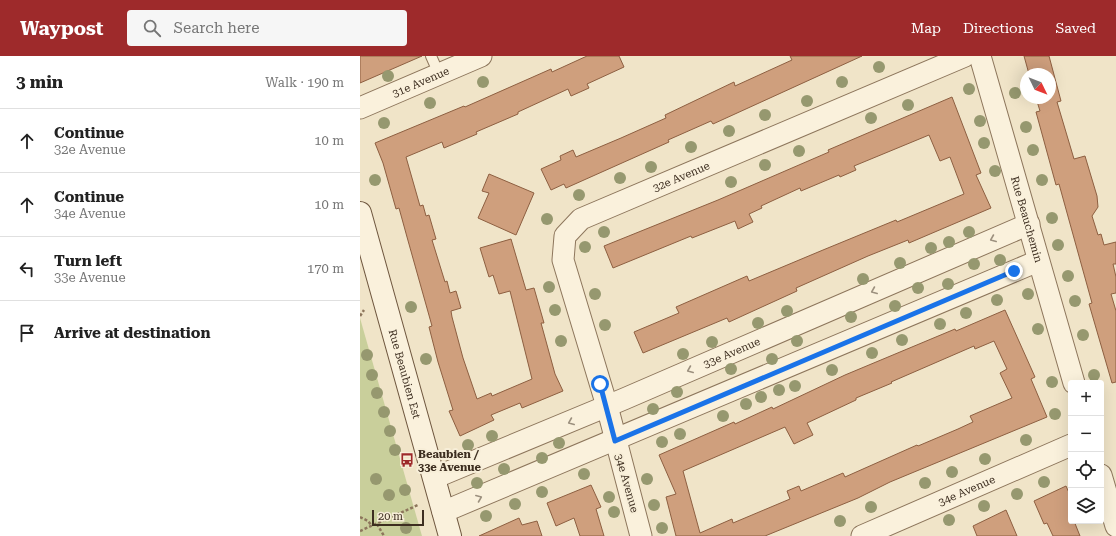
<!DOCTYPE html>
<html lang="en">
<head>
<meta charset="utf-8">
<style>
  :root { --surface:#fff; --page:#f6f6f6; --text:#222; --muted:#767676; --line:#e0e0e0; --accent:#9e2a2b }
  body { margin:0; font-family:"Roboto Serif",serif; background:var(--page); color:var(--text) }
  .controls { position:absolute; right:12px; bottom:12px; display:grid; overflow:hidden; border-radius:4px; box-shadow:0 4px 16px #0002 }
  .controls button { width:36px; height:36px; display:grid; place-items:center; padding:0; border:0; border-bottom:1px solid var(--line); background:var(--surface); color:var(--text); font:20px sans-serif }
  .compass { position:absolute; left:660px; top:12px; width:36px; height:36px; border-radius:50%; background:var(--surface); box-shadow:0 4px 16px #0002; rotate:133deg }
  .scale { position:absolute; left:12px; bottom:10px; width:52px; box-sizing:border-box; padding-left:4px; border:2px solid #3d2e20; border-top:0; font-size:11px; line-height:14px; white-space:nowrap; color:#3d2e20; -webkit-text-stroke:3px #f7eed8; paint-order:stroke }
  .stop { position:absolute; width:12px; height:12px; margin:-9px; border:3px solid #1a73e8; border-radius:50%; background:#fff }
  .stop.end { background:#1a73e8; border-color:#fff; box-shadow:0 1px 4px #0008 }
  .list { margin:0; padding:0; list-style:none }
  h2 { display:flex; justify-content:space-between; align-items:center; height:52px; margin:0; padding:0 16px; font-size:17px }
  h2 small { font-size:13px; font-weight:400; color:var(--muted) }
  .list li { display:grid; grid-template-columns:26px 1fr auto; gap:12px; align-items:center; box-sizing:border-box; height:64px; padding:0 16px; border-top:1px solid var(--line) }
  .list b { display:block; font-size:15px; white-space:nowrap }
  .list p { margin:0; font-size:13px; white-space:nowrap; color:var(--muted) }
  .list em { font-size:13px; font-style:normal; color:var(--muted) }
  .icon { flex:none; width:22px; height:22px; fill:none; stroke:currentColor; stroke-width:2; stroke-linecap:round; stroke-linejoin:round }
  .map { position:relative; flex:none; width:756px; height:480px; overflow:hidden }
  header { display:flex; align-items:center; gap:24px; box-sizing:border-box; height:56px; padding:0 20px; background:var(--accent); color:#fff }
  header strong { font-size:19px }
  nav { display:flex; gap:22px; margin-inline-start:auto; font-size:14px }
  .search { width:280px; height:36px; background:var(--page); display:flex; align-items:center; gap:10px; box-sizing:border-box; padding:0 14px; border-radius:4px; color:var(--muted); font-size:15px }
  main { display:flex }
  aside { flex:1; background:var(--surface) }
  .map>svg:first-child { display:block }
  .green { fill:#c9cf9b }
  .building { fill:#cf9f7d; stroke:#8d5f41; fill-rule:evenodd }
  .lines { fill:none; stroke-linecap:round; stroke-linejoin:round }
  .lane-casing { stroke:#8d765c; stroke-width:12 }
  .street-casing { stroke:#8d765c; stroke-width:23 }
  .secondary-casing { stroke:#6f573f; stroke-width:24 }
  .path { stroke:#8d765c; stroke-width:2.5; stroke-dasharray:3 2; stroke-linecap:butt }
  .lane { stroke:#faf1dc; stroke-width:10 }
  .street { stroke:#faf1dc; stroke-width:21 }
  .secondary { stroke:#faf1dc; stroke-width:22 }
  .tree { fill:#96986f }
  .oneway { stroke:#9c907e }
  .route { stroke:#1a73e8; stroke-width:5 }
  .labels { text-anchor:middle; stroke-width:4; stroke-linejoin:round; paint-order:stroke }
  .street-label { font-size:11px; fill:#3d2e20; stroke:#f7eed8 }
  .poi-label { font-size:11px; font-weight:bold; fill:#3d2e20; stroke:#f7eed8; text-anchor:start }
</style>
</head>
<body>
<header>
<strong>Waypost</strong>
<div class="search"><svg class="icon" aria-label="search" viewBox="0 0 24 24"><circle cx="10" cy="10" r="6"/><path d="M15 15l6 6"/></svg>Search here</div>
<nav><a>Map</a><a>Directions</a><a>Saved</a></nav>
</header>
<main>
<aside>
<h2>3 min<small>Walk · 190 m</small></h2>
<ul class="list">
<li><svg class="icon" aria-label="ahead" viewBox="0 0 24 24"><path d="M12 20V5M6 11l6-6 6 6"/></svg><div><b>Continue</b><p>32e Avenue</p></div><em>10 m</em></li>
<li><svg class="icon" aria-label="ahead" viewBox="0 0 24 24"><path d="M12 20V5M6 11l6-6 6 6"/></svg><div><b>Continue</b><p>34e Avenue</p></div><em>10 m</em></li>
<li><svg class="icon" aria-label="left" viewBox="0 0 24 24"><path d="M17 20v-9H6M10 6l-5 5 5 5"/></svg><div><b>Turn left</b><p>33e Avenue</p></div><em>170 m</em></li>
<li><svg class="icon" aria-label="arrive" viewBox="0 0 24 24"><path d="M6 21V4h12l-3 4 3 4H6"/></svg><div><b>Arrive at destination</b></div></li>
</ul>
</aside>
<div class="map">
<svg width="756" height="480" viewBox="0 0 756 480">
  <rect width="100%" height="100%" fill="#f0e4c8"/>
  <path class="green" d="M0,262l62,218h-62z"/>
  <g class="building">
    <path d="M0,0h62l-62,27z"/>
    <path d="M227,0h32l5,11 -37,17 2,4 -18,8 -3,-7 -50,23v2l-42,18 1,2 -33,14 -2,-6 -36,15 14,49 3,-1 3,11 3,-1 7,24 -4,1 13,42 2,-1 3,12 6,-2 5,17 -10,3 1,6 11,41 14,41 14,-6 1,3 40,-17 -22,-88 -11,3 -6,-19 -4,2 -9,-29 31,-9 15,51 8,-2 10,35h-3l14,51 8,17 -41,17 -2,-5 -29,12 3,5 -34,16 -11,-25 4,-1 -15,-48 -9,-35 3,-1 -25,-89 -8,-29 -3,1 -13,-46 -8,-20 89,-37 1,1 86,-38 1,3z"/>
    <path d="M430,0h72l-149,68 -2,-3 -43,19 1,2 -103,46 -2,-4 -13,6 -10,-21 20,-9 -1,-4 13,-6 3,7 45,-19 45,-20 -1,-3 69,-33 1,4 57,-26z"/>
    <path d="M664,0h25l12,45 -4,1 17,57 11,-3 12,40 1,11 -6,9 6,19 3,-1 3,11 12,-3v22h-3l3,13v16l-5,1 5,17v71l-4,1 -23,-79 3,-1 -33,-119 -3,1 -20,-73 4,-1 -4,-13h14v-24h-21z"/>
    <path d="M592,41l29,76 -5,2 15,33 -82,35 -1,-3 -40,16 -72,32 1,3 -68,31 -2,-4 -84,35 -9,-21 45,-19 -3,-6 71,-31 2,5 74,-31 73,-30 1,2 67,-28 -14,-37 -10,4 -11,-26 -75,31 2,4 -16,7 -1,-2 -38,16 -1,-3 -39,18 1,2 -13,6 4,8 -15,7 -3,-8 -43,17 -1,-2 -78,32 -9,-22 114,-46 111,-48 -1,-2z"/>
    <path d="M129,118l45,19 -18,42 -38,-17 11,-25 -7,-2z"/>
    <path d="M645,254l30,67 -4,2 16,38 -157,65 -32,16 -93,38h-89l-10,-39 10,-3 -17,-39 75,-33 1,2 37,-17 1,2 72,-34 110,-46 1,2zM634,285l13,28 -7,4 12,25 -42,18 3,6 -15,7 -40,17 -1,-1 -72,32 -2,-4 -42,18 -2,-5 -12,5 3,8 -57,24 -1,-4 -32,14 -17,-62 102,-44 9,17 19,-9 -6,-12 49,-23v-2l36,-15 -1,-1 83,-36 1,3z"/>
    <path d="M231,429l10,22 -5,2 8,27h-24l-6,-18 -18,8 -9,-23z"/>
    <path d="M706,430l5,11v24h3l6,15h-27l-6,-13 -3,1 -10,-23z"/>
    <path d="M646,454l11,26h-40l-4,-10z"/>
    <path d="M159,462l3,7 15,-4 5,15h-63z"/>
  </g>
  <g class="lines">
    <defs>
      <path id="lane" d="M71,0l8,18"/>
      <g id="street">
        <path id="s1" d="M620,0l94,327"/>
        <path id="s2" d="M0,52l121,-52"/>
        <path d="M741,419l15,51"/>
        <path id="s3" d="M74,422l190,-79 405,-175"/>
        <path d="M83,456l595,-251"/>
        <path id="s4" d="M281,480l-34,-130 -44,-146 2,-24 16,-17 384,-163"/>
        <path id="s5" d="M502,480l209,-91"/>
      </g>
      <g id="secondary">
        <path id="s6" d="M0,157l90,323"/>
      </g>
    </defs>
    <use href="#lane" class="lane-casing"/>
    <use href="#street" class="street-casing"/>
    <use href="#secondary" class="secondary-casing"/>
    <g class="path">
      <path d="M0,260l4,-6"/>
      <path d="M0,461l8,4 4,5"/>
      <path d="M17,468l7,12"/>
      <path d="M0,475l58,-26"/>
    </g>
    <use href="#lane" class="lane"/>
    <use href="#street" class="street"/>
    <use href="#secondary" class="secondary"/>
  </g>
  <g class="tree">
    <circle cx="519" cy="11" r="6"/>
    <circle cx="28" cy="20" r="6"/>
    <circle cx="123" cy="26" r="6"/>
    <circle cx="482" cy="26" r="6"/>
    <circle cx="609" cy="33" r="6"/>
    <circle cx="655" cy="37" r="6"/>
    <circle cx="447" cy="45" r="6"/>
    <circle cx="70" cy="47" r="6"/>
    <circle cx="548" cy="49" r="6"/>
    <circle cx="405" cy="59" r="6"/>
    <circle cx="511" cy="62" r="6"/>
    <circle cx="620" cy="65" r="6"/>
    <circle cx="24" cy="67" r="6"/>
    <circle cx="666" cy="71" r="6"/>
    <circle cx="369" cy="75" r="6"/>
    <circle cx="624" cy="87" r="6"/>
    <circle cx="331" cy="91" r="6"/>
    <circle cx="673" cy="94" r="6"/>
    <circle cx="439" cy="95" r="6"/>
    <circle cx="405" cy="109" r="6"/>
    <circle cx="291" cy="111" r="6"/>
    <circle cx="635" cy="115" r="6"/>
    <circle cx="260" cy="122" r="6"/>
    <circle cx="15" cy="124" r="6"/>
    <circle cx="682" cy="124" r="6"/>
    <circle cx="371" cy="126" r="6"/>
    <circle cx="219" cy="139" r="6"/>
    <circle cx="692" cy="162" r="6"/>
    <circle cx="187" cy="163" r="6"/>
    <circle cx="244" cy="176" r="6"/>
    <circle cx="609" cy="176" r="6"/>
    <circle cx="589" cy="186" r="6"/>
    <circle cx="698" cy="189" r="6"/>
    <circle cx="225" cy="191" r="6"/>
    <circle cx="571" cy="192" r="6"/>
    <circle cx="640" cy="204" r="6"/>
    <circle cx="540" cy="207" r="6"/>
    <circle cx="614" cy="208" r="6"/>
    <circle cx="708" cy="220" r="6"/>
    <circle cx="503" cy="223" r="6"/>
    <circle cx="588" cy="228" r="6"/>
    <circle cx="189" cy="231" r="6"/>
    <circle cx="558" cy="232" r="6"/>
    <circle cx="235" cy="238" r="6"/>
    <circle cx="668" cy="238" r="6"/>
    <circle cx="637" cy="244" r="6"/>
    <circle cx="715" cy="245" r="6"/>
    <circle cx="535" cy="250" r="6"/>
    <circle cx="51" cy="251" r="6"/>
    <circle cx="195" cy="254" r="6"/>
    <circle cx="427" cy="255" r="6"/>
    <circle cx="606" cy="257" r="6"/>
    <circle cx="491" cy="261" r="6"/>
    <circle cx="398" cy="267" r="6"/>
    <circle cx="580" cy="268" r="6"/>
    <circle cx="245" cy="269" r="6"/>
    <circle cx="678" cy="273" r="6"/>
    <circle cx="723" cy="279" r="6"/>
    <circle cx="542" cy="284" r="6"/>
    <circle cx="201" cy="285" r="6"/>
    <circle cx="437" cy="285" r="6"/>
    <circle cx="352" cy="286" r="6"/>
    <circle cx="512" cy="297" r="6"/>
    <circle cx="323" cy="298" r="6"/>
    <circle cx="7" cy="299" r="6"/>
    <circle cx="66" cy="303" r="6"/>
    <circle cx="412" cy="303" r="6"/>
    <circle cx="371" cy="313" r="6"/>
    <circle cx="472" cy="314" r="6"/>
    <circle cx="12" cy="319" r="6"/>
    <circle cx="734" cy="319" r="6"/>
    <circle cx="692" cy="326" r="6"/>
    <circle cx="435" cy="330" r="6"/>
    <circle cx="419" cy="334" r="6"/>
    <circle cx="317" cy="336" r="6"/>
    <circle cx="17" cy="337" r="6"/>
    <circle cx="401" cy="341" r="6"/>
    <circle cx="386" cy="348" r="6"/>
    <circle cx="293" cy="353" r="6"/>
    <circle cx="24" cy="356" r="6"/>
    <circle cx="695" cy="358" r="6"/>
    <circle cx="363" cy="360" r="6"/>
    <circle cx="30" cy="375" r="6"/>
    <circle cx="320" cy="378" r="6"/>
    <circle cx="132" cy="380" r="6"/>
    <circle cx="666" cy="384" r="6"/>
    <circle cx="302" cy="386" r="6"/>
    <circle cx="199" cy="387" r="6"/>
    <circle cx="108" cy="389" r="6"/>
    <circle cx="35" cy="394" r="6"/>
    <circle cx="182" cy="402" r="6"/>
    <circle cx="625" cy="403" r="6"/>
    <circle cx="144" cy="413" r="6"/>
    <circle cx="592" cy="416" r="6"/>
    <circle cx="224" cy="418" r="6"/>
    <circle cx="16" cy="423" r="6"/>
    <circle cx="287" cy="423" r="6"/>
    <circle cx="684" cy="426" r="6"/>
    <circle cx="117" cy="427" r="6"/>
    <circle cx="565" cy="427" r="6"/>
    <circle cx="45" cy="434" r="6"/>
    <circle cx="182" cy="436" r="6"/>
    <circle cx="657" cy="438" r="6"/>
    <circle cx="29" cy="439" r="6"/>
    <circle cx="249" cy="441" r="6"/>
    <circle cx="155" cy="448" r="6"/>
    <circle cx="294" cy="449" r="6"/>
    <circle cx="624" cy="450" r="6"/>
    <circle cx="511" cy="451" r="6"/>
    <circle cx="254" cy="456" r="6"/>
    <circle cx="126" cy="460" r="6"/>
    <circle cx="589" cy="464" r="6"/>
    <circle cx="480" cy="465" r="6"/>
    <circle cx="46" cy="472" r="6"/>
    <circle cx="302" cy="472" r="6"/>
  </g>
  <defs><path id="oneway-chevron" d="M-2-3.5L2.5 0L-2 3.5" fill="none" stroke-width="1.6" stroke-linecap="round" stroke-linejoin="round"/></defs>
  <g class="oneway">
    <use href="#oneway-chevron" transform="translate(633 183) rotate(157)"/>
    <use href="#oneway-chevron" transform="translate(514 235) rotate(157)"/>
    <use href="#oneway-chevron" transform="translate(330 314) rotate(157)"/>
    <use href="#oneway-chevron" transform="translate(211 366) rotate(157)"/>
    <use href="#oneway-chevron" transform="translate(119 442) rotate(-22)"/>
  </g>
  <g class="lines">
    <path class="route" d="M240,328l15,57 399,-170"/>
  </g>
  <defs>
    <symbol id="bus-bare" viewBox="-9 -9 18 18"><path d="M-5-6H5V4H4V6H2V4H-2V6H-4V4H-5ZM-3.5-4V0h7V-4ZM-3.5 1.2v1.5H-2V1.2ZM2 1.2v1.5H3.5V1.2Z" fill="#9e2a2b" stroke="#f7eed8" stroke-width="2.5" paint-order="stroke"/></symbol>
  </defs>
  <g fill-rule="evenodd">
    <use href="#bus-bare" x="37" y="394" width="20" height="20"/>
  </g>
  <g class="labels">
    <g class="street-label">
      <text dy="4" stroke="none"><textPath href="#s2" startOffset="66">31e Avenue</textPath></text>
      <text dy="4" stroke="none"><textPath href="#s4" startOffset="443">32e Avenue</textPath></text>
      <text dy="4" stroke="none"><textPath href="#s1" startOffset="170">Rue Beauchemin</textPath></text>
      <text dy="4" stroke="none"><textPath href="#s3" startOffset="323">33e Avenue</textPath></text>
      <text dy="4" stroke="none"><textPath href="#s6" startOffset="167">Rue Beaubien Est</textPath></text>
      <text transform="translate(267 427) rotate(74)" y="4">34e Avenue</text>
      <text dy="4" stroke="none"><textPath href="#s5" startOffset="114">34e Avenue</textPath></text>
    </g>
    <g class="poi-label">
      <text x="58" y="402">Beaubien /<tspan x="58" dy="13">33e Avenue</tspan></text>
    </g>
  </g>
</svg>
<div class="controls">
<button>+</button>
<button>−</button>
<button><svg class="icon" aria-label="locate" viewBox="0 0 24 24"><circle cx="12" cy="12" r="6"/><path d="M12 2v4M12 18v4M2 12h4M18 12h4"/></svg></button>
<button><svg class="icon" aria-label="layers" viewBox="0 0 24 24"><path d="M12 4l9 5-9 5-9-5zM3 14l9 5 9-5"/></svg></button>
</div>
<svg class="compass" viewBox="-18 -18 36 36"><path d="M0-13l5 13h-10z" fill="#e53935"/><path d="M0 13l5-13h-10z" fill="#767676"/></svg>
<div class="scale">20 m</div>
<div class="stop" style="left:240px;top:328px"></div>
<div class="stop end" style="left:654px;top:215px"></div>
</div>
</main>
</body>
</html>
